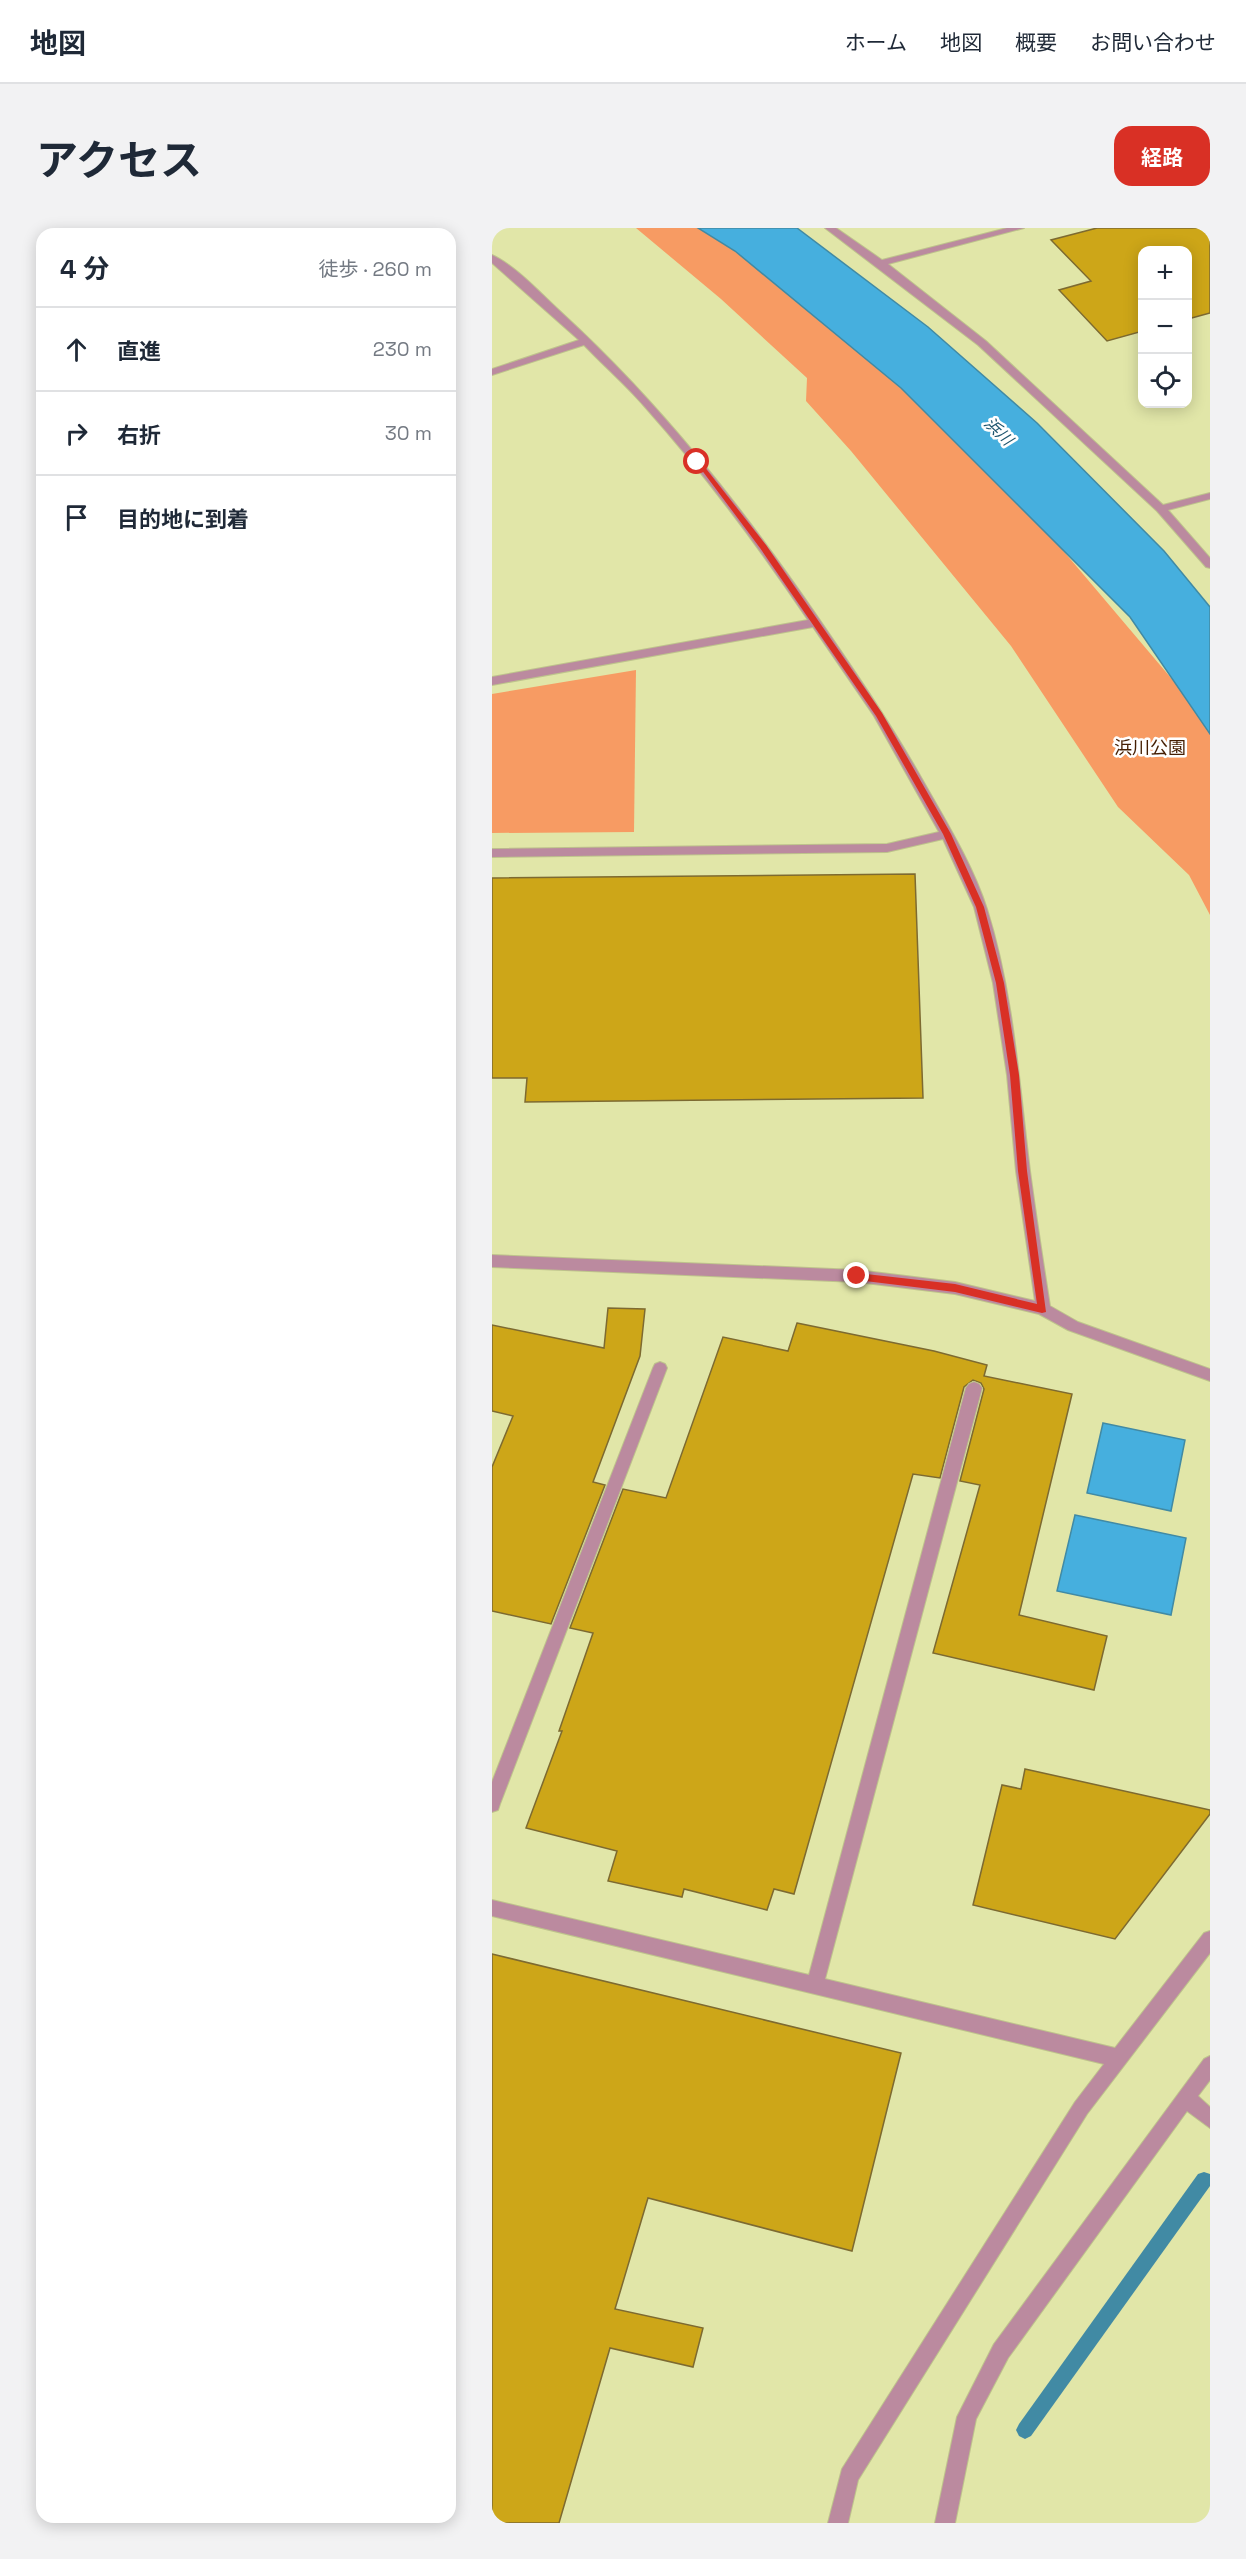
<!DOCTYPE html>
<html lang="ja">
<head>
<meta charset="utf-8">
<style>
  :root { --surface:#fff; --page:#f2f2f3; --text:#1f2937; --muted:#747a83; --line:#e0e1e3; --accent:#d93025 }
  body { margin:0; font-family:"Space Grotesk","Noto Sans JP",sans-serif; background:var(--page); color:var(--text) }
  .controls { position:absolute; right:18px; top:18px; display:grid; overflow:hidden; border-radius:12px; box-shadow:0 3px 15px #0003 }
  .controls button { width:54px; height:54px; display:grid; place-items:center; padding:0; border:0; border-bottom:2px solid var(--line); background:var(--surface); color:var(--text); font:30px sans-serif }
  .stop { position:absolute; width:18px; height:18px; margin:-14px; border:4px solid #d93025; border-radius:50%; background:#fff }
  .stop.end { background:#d93025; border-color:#fff; box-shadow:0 2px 6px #0008 }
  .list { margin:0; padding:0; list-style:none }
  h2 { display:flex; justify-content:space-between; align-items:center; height:78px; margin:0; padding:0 24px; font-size:26px }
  h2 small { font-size:20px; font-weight:400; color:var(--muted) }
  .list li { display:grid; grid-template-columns:39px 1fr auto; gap:18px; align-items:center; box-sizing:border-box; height:84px; padding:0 24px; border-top:2px solid var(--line) }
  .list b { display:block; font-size:22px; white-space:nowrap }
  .list em { font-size:20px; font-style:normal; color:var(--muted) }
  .icon { flex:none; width:33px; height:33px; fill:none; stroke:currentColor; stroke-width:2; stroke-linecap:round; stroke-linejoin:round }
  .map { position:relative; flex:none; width:718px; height:2295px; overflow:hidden; border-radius:18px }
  header { display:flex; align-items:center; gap:36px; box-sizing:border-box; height:84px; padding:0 30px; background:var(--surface); border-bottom:2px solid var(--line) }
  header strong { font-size:28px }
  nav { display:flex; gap:33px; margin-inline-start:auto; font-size:21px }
  .intro { display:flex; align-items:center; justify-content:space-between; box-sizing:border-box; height:144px; padding:0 36px }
  h1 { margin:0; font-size:42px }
  .button { padding:15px 27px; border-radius:18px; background:var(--accent); color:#fff; font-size:21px; font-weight:700 }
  main { display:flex; gap:36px; padding:0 36px }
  aside { flex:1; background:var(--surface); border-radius:18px; box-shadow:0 3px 15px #0003 }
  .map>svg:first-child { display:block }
  .green { fill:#f79b63 }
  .water { fill:#46afde; stroke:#418aa4; stroke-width:1.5 }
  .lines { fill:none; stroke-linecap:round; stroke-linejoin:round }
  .stream { fill:#418aa4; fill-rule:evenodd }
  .building { fill:#cda618; stroke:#7d6a31; stroke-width:1.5 }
  .minor-casing { stroke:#bec38c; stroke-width:2 }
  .minor { fill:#bb8a9f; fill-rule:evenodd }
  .route { fill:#d93025 }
  .labels { text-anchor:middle; stroke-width:5; stroke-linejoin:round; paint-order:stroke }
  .far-water-label { font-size:16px; font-style:italic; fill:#1f566f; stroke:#fff }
  .park-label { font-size:18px; fill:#451e02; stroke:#fff }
</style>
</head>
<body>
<header>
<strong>地図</strong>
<nav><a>ホーム</a><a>地図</a><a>概要</a><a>お問い合わせ</a></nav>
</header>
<div class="intro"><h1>アクセス</h1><a class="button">経路</a></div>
<main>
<aside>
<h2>4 分<small>徒歩 · 260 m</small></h2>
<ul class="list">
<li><svg class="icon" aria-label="ahead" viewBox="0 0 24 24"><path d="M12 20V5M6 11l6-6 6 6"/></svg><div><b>直進</b></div><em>230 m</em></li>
<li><svg class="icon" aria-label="right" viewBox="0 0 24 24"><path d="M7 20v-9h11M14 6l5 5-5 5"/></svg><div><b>右折</b></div><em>30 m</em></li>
<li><svg class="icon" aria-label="arrive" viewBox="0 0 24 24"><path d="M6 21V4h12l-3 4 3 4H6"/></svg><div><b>目的地に到着</b></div></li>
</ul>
</aside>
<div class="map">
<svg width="718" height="2295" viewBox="0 0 718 2295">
  <rect width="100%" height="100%" fill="#e1e6a8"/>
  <g class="green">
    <path d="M144,0h63l36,23 136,108 117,111 67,71 149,176 6,10v188l-21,-40 -71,-68 -107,-161 -160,-195 -45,-50 1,-23 -86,-79z"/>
    <path d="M144,442l-2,162 -142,1v-139z"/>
  </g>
  <g class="water">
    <path d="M206,0h99l131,99 109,96 127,128 46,56v127l-80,-117 -229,-229 -166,-137z"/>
    <path d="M611,1195l82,17 -14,71 -84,-18z"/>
    <path d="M583,1287l111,23 -15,77 -114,-24z"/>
  </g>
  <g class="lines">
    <path class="stream" d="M712,1944l6,2v12l-179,250 -6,3 -6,-3 -3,-6 3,-6 179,-250z"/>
  </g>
  <g class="building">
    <path d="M605,0h113v85l-22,6v-69h-45v81l-36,10 -48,-51 32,-9 -40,-41z"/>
    <path d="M423,646l8,224 -398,4 2,-24h-35v-200z"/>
    <path d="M116,1080l37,1 -5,47 -47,126 12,3 -54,139 -59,-13v-144l21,-51 -21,-5v-86l112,23z"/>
    <path d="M305,1095l137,28 53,14 -3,11 88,18 -53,221 88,21 -13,54 -161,-37 47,-168 -20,-4 24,-92 -3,-6 -8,-3 -9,7 -24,91 -27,-4 -119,420 -20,-5 -7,21 -83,-21 -2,8 -74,-16 9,-30 -91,-23 36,-97h-3l34,-98 -23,-5 53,-139 43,9 57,-161 65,14z"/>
    <path d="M533,1541l185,41v4l-95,125 -142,-34 29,-120 19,4z"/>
    <path d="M0,1726l409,99 -49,198 -204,-53 -33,111 88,19 -10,39 -83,-19 -51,175h-67z"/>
  </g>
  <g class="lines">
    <defs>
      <g id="minor">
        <path d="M333,0h11l46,32 125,-32h17l-136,36 98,77 177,164 47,-12v6l-42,11 42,48v10l-4,-1 -49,-56 -179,-166z"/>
        <path d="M0,27c24,11 51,41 71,59 98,90 179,193 254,302 35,51 70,102 101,156 24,43 54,90 69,137 27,86 32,174 43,262 6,45 13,90 20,135l28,16 132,47v12l-142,-51 -29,-16 -84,-20 -98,-12 -365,-15v-12l365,15 98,12 80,19 -19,-130 -9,-96 -14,-92 -19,-76 -31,-68 -56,13 -395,5v-8l395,-5 52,-12 -65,-116 -61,-89 -321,58v-8l316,-57c-50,-74 -103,-146 -163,-213 -19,-22 -41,-41 -61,-62l-92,30v-6l87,-29 -87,-77z"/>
        <path d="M168,1134l5,2 2,4 -167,436 -2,6 -6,2v-30l161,-414 2,-4z"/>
        <path d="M482,1154l5,2 3,4 -157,591 290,69 89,-115 6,-2v22l-123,161 -229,366 -10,43h-20l14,-54 233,-367 29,-38 -612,-148v-16l317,75 157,-587 3,-4z"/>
        <path d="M718,1828v24l-12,16 12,11v21l-23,-17 -179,247 -32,61 -21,104h-20l22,-106 37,-73 210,-285z"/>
      </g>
    </defs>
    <use href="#minor" class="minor-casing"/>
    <use href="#minor" class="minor"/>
  </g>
  <path class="route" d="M203,233h5l66,84 116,168 69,121 33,73 20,76 15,92 8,96 19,141 -4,1 -87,-21 -98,-12 -5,-4 5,-3 98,11 82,20 -19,-133 -8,-96 -14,-92 -20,-76 -33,-73 -67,-118 -116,-168z"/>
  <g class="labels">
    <g class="far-water-label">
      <text transform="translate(507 203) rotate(44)" y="6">浜川</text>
    </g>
    <g class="park-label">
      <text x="658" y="526">浜川公園</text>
    </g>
  </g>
</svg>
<div class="controls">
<button>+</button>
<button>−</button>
<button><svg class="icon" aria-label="locate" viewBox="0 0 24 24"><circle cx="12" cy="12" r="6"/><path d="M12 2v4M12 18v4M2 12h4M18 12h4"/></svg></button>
</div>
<div class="stop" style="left:205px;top:234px"></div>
<div class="stop end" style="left:365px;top:1048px"></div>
</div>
</main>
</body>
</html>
